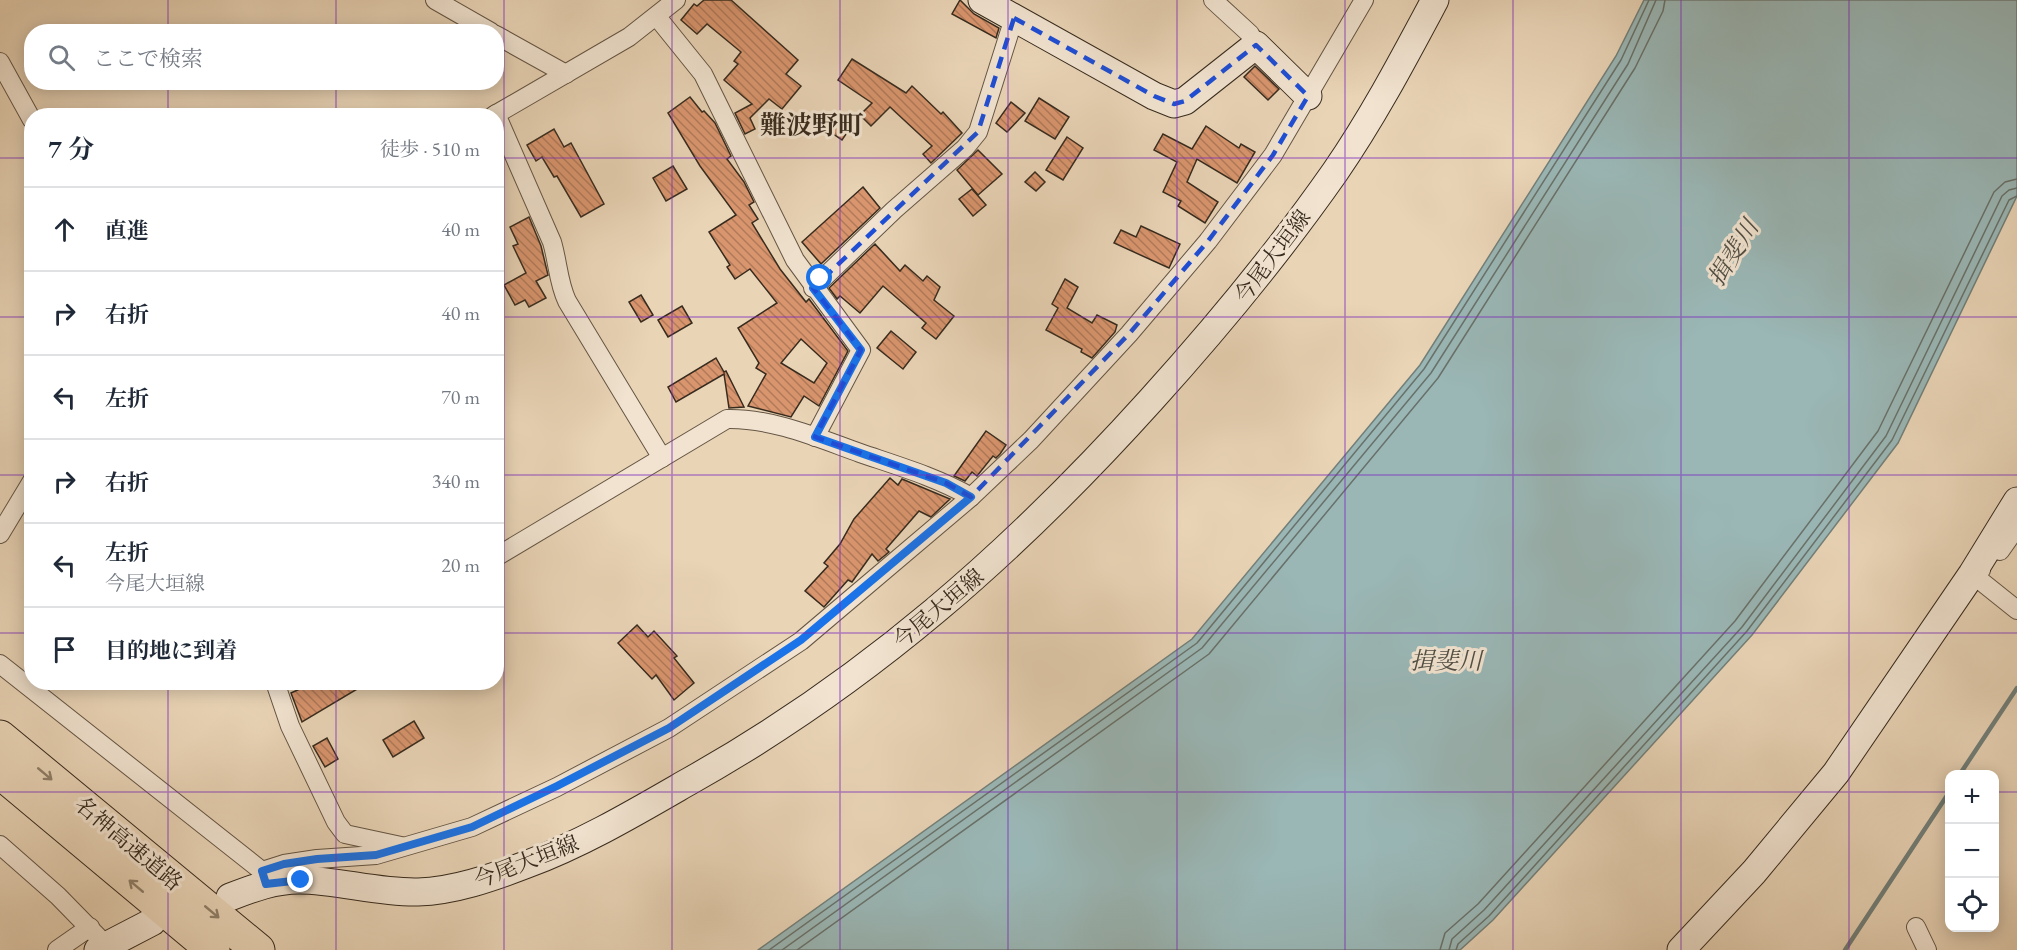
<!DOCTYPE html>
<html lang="ja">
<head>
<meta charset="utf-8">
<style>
  :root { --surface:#fff; --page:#f6f6f7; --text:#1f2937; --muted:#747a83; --line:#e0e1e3 }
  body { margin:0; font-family:"EB Garamond","Noto Serif JP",serif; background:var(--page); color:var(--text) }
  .controls { position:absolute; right:18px; bottom:18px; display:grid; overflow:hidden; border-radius:12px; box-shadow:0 3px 15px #0003 }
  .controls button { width:54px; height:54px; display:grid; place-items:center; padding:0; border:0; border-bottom:2px solid var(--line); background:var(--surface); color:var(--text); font:30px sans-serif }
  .stop { position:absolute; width:18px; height:18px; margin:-14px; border:4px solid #1a73e8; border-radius:50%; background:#fff }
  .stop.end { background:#1a73e8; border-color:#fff; box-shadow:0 2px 6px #0008 }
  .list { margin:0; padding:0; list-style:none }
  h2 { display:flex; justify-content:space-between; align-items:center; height:78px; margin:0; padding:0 24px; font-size:26px }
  h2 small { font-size:20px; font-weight:400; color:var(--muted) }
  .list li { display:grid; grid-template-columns:39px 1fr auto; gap:18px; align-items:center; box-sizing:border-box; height:84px; padding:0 24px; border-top:2px solid var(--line) }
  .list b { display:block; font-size:22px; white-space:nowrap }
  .list p { margin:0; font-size:20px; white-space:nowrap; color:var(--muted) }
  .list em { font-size:20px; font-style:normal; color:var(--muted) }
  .icon { flex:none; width:33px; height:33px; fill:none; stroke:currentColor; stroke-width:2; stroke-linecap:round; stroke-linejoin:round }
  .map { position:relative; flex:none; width:2017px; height:950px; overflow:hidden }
  .search { position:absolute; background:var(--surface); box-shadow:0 3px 15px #0003; left:24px; top:24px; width:480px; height:66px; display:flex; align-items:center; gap:15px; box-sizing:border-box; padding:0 21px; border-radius:24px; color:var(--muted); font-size:22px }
  .panel { position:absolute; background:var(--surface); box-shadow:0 3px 15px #0003; left:24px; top:108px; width:480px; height:582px; border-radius:24px }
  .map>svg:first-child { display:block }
  .water { fill:#9ab7b6; stroke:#727f79; stroke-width:1.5 }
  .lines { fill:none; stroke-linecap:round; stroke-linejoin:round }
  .shore { stroke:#68716a; stroke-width:1.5 }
  .stream { stroke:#727f79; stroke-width:4.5 }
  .building { fill:url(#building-back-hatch); stroke:#372b1e; stroke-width:1.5; fill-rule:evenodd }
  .street-casing { stroke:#645544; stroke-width:20 }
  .secondary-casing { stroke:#372b1e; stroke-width:29 }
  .highway-casing { stroke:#372b1e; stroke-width:35 }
  .street { stroke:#f1e3d0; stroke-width:18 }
  .secondary { stroke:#f1e3d0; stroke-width:27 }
  .highway { stroke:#e9d4b6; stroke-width:33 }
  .oneway { stroke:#90806a }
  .route { stroke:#1a73e8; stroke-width:8 }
  .marked { fill:none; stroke:#1d4ed8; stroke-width:4.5; stroke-dasharray:12 8; stroke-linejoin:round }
  .grid { fill:none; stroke:#7b2cbf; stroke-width:1.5; stroke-opacity:0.55 }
  .labels { text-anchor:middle; stroke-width:6; stroke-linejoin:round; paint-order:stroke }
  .street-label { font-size:22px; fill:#372b1e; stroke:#f1e3d0 }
  .water-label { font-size:24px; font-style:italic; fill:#504e44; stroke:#f1e3d0 }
  .quarter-label { font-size:26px; font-weight:bold; fill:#372b1e; stroke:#f1e3d0 }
</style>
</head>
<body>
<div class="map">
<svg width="2017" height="950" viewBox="0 0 2017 950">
  <defs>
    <pattern id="building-back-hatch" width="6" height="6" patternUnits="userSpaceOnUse" patternTransform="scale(1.5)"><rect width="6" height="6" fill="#d9956e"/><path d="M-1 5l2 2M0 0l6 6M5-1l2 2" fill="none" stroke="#b17a5a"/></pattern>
  </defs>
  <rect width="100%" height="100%" fill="#e9d4b6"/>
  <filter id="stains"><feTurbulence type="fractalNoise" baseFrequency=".00333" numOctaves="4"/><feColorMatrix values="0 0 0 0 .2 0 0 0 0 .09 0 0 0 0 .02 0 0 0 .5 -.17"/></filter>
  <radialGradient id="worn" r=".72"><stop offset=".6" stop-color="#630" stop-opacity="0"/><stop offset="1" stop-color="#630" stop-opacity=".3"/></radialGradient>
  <path class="water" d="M1644,0h373v196l-119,247 -146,192 -259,285 -33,30h-702l434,-311 228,-274 196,-309z"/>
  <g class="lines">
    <g class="shore">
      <path d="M769,950l428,-307 227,-274 197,-309 28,-60"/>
      <path d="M782,950l420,-302 229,-275 197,-309 28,-64"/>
      <path d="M797,950l412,-296 229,-276 197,-310 28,-57 2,-11"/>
      <path d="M1440,950l5,-17 33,-29 257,-283 143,-190 116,-239 11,-10 12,-3"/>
      <path d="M1449,950l3,-11 32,-29 258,-283 144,-191 116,-240 7,-6 8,-2"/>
      <path d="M1456,950l2,-6 31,-28 258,-285 145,-191 117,-240 8,-4"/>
    </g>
    <g class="stream">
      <path d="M1960,774l57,-86"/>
      <path d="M1845,950l105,-159"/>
    </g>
  </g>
  <g class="building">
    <path d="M704,0h27l67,60 -12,14 15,12 -19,23 -13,-10 -19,19 5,11 -10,5 -10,-21 17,-9 -28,-24 14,-16 -4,-3 7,-9 -34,-28 -10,10 -16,-14 13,-16 3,2z"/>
    <path d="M960,0l14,14 25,14 -3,10 -44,-24z"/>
    <path d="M852,59l54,34 6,-7 29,28 2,-2 19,21 -31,30 -8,-9 9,-8 -42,-39 -19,19 -11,-11 12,-12 -34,-23z"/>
    <path d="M1255,66l24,23 -11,11 -24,-23z"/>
    <path d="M690,97l12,15 2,-1 11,12 16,33 -4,3 17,23 10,20 -5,3 9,14 -6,4 28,46 26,33 3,-3 39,52 -29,55 -15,-10 -13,21 -43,-11 18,-32 -10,-6 3,-5 -21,-35 39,-25 -27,-34 -15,10 -8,-12 3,-2 -21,-33 27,-17 -36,-49 -32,-53zM801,339l26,24 -13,20 -33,-20z"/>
    <path d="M1039,98l30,19 -14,22 -30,-18z"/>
    <path d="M1011,102l14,11 -18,19 -11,-9z"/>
    <path d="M840,115l13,9 -11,16 -13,-9z"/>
    <path d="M1206,126l33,22 2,-4 14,8 -18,31 -40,-24 -10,23 31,20 -13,21 -27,-17 3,-5 -18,-9 14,-30 -23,-12 9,-16 29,15z"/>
    <path d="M554,129l10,18 7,-4 33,61 -23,13 -24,-41 -3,1 -12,-20 -6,4 -9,-16z"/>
    <path d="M1067,137l16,11 -20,32 -17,-10z"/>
    <path d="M978,150l24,24 -24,21 -21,-25z"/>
    <path d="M673,166l14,23 -21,12 -13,-23z"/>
    <path d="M1035,172l10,10 -9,9 -11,-9z"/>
    <path d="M863,187l17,21 -59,56 -19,-22z"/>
    <path d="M972,189l14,16 -13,11 -14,-17z"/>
    <path d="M529,217l12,29 7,29 -12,6 10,17 -17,9 -4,-7 -10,5 -11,-20 22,-12 -13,-27 5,-2 -8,-17z"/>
    <path d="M1141,226l39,18 -11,24 -55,-25 7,-13 15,7z"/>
    <path d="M875,244l25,27 5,-6 18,16 4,-5 13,11 -6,13 20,16 -18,23 -14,-11 4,-5 -43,-37 -23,27 -20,-17 -3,3 -8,-11z"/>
    <path d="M1065,279l13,8 -11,21 25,15 5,-8 20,10 -2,7 -23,26 -11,-6 1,-3 -36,-19 12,-22 -6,-4z"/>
    <path d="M641,295l12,20 -12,7 -12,-20z"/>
    <path d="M682,306l10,17 -24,14 -10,-17z"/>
    <path d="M891,331l25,21 -13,17 -26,-21z"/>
    <path d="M716,358l8,14 2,-1 18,36 -15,1 -5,-34 -48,28 -8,-15z"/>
    <path d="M986,431l20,14 -6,9 -4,4 -3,-2 -16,20 -5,-4 -7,9 -11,-5z"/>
    <path d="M890,478l8,7 4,-6 48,20 -19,18 -12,-6 -33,38 3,3 -11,9 -6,-7 -20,28 -4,-2 -24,27 -19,-16 23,-25 -4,-3 16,-19 14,-25z"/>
    <path d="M637,625l11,12 6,-6 23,25 -3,2 20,25 -20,17 -18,-25 -4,4 -34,-36z"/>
    <path d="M296,682h73l-67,40 -11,-29 9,-4z"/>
    <path d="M414,721l10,17 -31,19 -10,-17z"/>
    <path d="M327,738l11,21 -13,8 -12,-21z"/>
  </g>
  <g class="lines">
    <defs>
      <g id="street">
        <path d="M435,0l56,32"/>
        <path d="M1213,0l37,34 6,11"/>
        <path d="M657,17l46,57 92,186 66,90 -46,87"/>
        <path d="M496,35l70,39"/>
        <path d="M0,62l32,58"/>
        <path d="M496,114l56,128c6,20 6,40 15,59l95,157"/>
        <path d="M493,116l136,-79 47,-37"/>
        <path d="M813,288l81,-78 71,-62 13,-16 36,-114"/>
        <path d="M0,534l32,-53"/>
        <path d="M2000,551l17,-24"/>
        <path d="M496,557l231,-138c45,-1 91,19 133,34 38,13 76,24 111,44"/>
        <path d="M1981,570l-9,4 45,36"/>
        <path d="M0,664l262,207 4,11"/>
        <path d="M275,682l15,44 46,96 9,12 56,12"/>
        <path d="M0,845l58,51 47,48"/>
        <path d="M262,871l22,-7 33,-5 59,-4 96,-28 85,-40 112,-59 132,-87 170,-144 60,-57 98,-106 79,-93 65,-86 91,-155"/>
        <path d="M1916,927l11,23"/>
        <path d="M57,950l33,-23"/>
      </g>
      <g id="secondary">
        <path d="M982,0l172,96 20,8 11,-3 71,-56 52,51"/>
        <path d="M230,897c23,-9 45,-17 69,-17 39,0 78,13 119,12 36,-1 73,-14 107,-27 57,-21 111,-53 163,-83 180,-101 325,-229 463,-382 66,-73 128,-148 184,-228 38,-55 69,-114 100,-172"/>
        <path d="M98,950l54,-28"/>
        <path d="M1681,950l73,-78 82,-99 136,-199 45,-73"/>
      </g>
      <g id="highway">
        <path d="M0,737l258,213"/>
        <path d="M0,772l213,178"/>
      </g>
    </defs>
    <use href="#street" class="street-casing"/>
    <use href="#secondary" class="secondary-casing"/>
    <use href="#highway" class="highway-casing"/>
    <use href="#street" class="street"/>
    <use href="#secondary" class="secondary"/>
    <use href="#highway" class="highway"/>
  </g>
  <defs><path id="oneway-shaft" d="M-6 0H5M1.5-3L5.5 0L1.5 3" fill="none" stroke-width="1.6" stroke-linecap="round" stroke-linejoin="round" transform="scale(1.5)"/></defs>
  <g class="oneway">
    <use href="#oneway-shaft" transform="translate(45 774) rotate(40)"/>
    <use href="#oneway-shaft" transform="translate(136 886) rotate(-140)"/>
    <use href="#oneway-shaft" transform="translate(212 912) rotate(40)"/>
  </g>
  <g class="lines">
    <path class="route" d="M301,880l-35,4 -4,-13 22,-7 33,-5 59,-4 96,-28 85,-41 112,-58 132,-88 170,-143 -25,-14 -131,-46 46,-87 -48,-62 7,-10"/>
  </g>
  <path class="marked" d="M1014,18l140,78 20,8 11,-3 71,-56 52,51 -35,59 -65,86 -79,93 -158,163 -25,-14 -131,-46 46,-87 -48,-62 165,-156z"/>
  <path class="grid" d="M168,0v32M336,0v32M504,0v950M672,0v950M840,0v950M1008,0v950M1177,0v950M1345,0v950M1513,0v950M1681,0v950M1849,0v950M168,82v34M336,82v34M0,158h32M496,158h1521M0,317h32M496,317h1521M0,475h32M496,475h1521M0,633h32M496,633h1521M168,682v268M336,682v268M0,792h1950M1994,792h23"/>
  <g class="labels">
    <g class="street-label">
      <text transform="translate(1272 256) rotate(-53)" y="8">今尾大垣線</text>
      <text transform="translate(938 608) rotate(-40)" y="8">今尾大垣線</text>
      <text transform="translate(129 843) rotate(40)" y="8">名神高速道路</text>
      <text transform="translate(526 861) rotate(-21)" y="8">今尾大垣線</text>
    </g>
    <g class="water-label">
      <text transform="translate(1733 253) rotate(-58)" y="8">揖斐川</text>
      <text x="1446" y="669">揖斐川</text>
    </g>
    <g class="quarter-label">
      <text x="812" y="134">難波野町</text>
    </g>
  </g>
  <rect width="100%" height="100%" filter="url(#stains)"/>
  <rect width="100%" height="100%" fill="url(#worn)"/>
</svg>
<div class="controls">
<button>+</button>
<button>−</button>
<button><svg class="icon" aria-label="locate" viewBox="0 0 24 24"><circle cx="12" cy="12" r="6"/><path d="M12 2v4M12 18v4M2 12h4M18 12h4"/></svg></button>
</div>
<div class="stop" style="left:820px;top:278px"></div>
<div class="stop end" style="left:301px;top:880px"></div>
<div class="search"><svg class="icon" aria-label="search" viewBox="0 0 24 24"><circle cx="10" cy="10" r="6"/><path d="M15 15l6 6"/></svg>ここで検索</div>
<section class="panel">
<h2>7 分<small>徒歩 · 510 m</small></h2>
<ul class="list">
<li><svg class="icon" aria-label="ahead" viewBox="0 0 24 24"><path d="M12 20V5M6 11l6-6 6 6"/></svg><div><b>直進</b></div><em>40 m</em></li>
<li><svg class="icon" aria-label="right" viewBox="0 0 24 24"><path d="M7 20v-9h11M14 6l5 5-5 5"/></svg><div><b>右折</b></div><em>40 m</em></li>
<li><svg class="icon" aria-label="left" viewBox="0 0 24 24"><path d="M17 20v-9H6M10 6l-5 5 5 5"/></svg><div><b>左折</b></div><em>70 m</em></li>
<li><svg class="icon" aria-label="right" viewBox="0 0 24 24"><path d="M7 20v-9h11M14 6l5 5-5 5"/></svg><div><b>右折</b></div><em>340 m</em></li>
<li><svg class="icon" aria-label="left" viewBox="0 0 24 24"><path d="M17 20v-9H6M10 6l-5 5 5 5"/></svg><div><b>左折</b><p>今尾大垣線</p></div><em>20 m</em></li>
<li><svg class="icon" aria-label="arrive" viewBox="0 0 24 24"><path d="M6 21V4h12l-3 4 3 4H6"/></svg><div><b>目的地に到着</b></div></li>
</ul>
</section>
</div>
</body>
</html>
